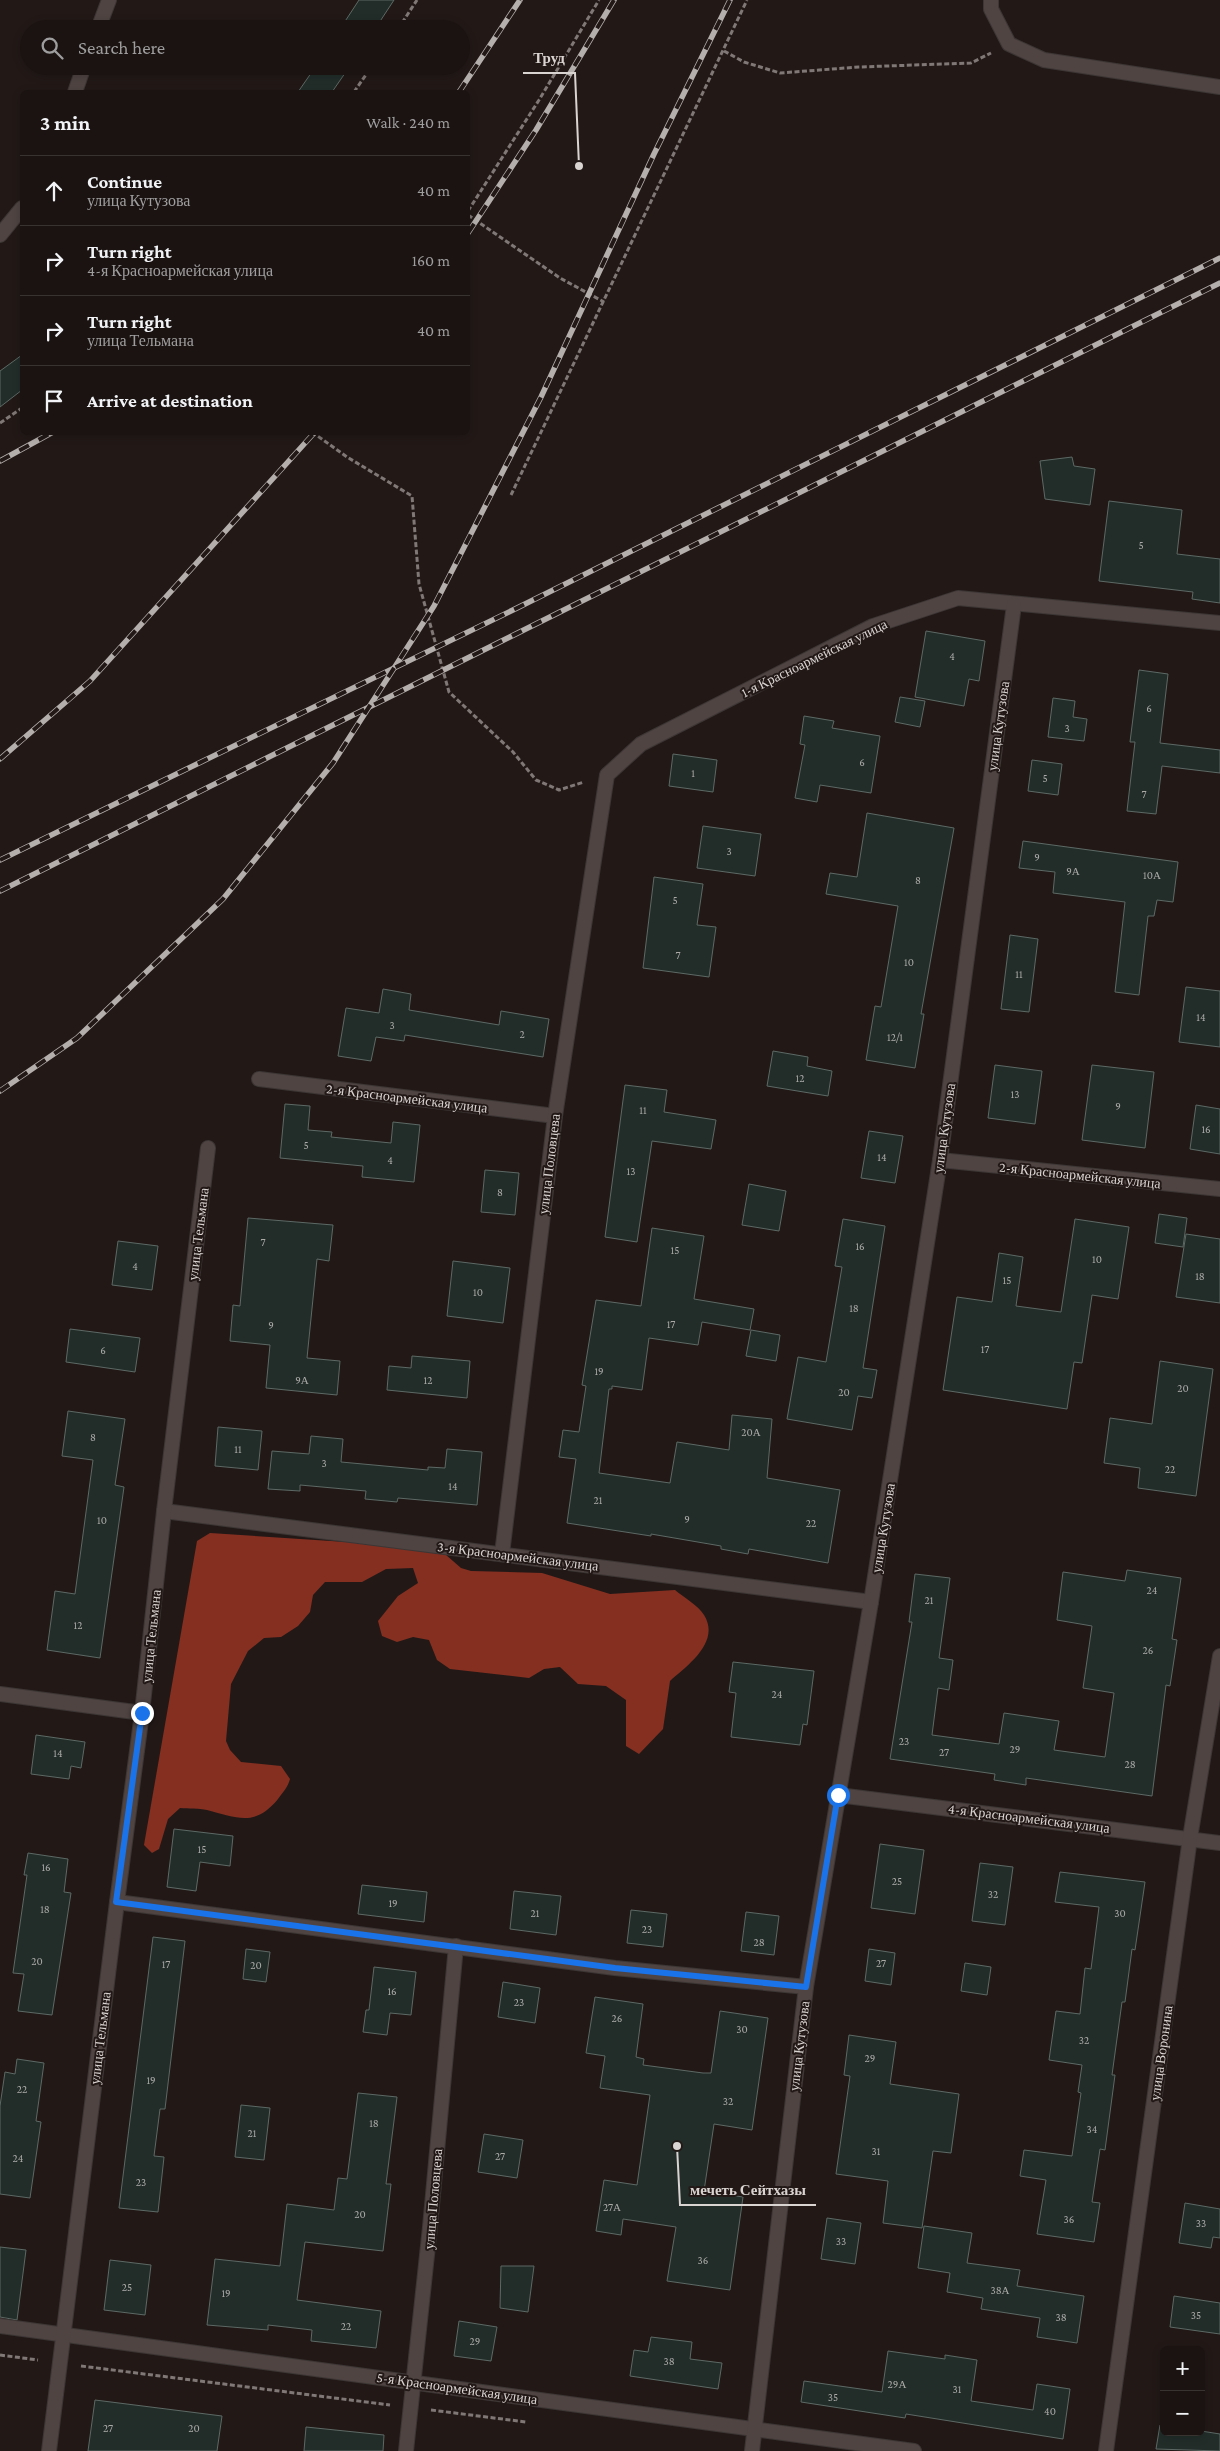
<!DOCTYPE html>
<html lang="en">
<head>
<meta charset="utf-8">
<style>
  :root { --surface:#1a1311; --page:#27201f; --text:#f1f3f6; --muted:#9f9e9f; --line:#383231 }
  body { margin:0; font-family:"Crimson Pro",serif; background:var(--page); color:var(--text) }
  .controls { position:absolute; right:15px; bottom:15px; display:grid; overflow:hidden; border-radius:8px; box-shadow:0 2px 8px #0003 }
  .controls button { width:45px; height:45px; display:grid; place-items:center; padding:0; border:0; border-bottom:1px solid var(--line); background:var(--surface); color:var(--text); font:25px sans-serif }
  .stop { position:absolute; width:15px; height:15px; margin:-11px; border:4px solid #1a73e8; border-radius:50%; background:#fff }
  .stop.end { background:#1a73e8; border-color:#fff; box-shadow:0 1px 5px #0008 }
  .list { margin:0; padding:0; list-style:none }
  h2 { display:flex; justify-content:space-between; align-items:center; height:65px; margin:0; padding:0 20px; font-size:21px }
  h2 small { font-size:16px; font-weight:400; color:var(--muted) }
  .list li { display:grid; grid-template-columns:32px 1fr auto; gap:15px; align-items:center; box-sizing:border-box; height:70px; padding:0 20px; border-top:1px solid var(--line) }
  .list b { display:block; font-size:19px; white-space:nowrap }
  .list p { margin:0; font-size:16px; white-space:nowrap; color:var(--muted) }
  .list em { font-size:16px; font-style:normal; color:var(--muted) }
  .icon { flex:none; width:28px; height:28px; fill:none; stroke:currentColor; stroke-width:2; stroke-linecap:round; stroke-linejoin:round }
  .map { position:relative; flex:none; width:1220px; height:2451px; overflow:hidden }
  .search { position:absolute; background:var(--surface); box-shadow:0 2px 8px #0003; left:20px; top:20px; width:450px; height:55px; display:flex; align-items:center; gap:12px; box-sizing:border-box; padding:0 18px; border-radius:28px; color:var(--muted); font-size:19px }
  .panel { position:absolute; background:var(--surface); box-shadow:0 2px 8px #0003; left:20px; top:90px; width:450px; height:345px; border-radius:8px }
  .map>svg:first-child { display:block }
  .forest { fill:#852f21 }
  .building { fill:#222d2a; stroke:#5d6965 }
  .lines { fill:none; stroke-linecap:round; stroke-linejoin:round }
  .service-casing { stroke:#3c3635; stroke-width:16 }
  .minor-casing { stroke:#3c3635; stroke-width:16 }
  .path { stroke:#807876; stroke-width:3; stroke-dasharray:5 2.5; stroke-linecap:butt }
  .service { stroke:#4f4442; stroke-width:14 }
  .minor { stroke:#4f4442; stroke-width:14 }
  .rail-casing { stroke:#b4aeac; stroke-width:5.5 }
  .rail { stroke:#221917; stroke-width:4; stroke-dasharray:11; stroke-linecap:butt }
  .route { stroke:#1a73e8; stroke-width:6 }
  .labels { text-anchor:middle; stroke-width:4; stroke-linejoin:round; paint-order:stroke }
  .number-label { font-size:11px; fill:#abaaa7 }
  .street-label { font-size:14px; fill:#d9d3d1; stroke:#221917 }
  .leader { fill:none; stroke:#d9d3d1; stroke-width:2 }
  .callout-dot { fill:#d9d3d1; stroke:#221917; stroke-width:2 }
  .callout-label { font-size:15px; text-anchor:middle; font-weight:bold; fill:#d9d3d1; stroke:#221917; stroke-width:4; stroke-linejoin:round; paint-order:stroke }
</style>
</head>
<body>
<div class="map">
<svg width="1220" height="2451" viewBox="0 0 1220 2451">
  <rect width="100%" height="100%" fill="#221917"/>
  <path class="forest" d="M210,1533l228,15 23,20 10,3 71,2 68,21 65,-4c8,7 24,16 29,25 17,27 -17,51 -34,66l-7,48 -24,25 -13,-8v-46l-20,-14 -28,-2 -18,-17 -16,2 -15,9 -79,-9 -13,-9 -8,-20 -16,-3 -16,5 -15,-6 -4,-15 20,-25 20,-13 -5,-15 -27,1 -24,13h-37l-12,13 -3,17 -12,14 -17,11 -17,1 -16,13 -17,33 -5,57 4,9 11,12 40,4 9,13c-2,8 -7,13 -12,20 -23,28 -40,19 -71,11 -8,-2 -18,-1 -27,-2l-12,11 -9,30 -7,4 -8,-8 53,-304z"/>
  <g class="building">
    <path d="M359,0h35l-19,29h-35z"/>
    <path d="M316,66h34l-18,26h-34z"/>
    <path d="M22,355v35l-22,17v-36z"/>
    <path d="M1072,457l2,9 21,3 -5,36 -45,-6 -5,-38z"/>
    <path d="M1109,501l73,9 -5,44 43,5v44l-28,-4 1,-7 -94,-11z"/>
    <path d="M926,631l59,10 -6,40 -10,-2 -5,27 -49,-9z"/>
    <path d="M1139,670l29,4 -8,69 60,7v23l-58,-7 -6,48 -29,-3 8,-69h-5z"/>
    <path d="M900,697l25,4 -5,26 -25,-5z"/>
    <path d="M1053,698l22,3 -2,16 14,2 -3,22 -36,-4z"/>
    <path d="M804,716l30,5 -2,7 48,8 -9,57 -51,-8 -3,17 -22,-4 10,-53 -5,-1z"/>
    <path d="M673,754l44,6 -4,32 -44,-6z"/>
    <path d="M1032,760l30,4 -4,31 -30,-4z"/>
    <path d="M867,813l87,15 -33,186h3l-9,54 -49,-8 9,-54 6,1 17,-101 -72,-12 4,-21 27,4z"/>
    <path d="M703,826l58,8 -6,42 -58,-8z"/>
    <path d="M1023,841l155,21 -5,40 -16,-2 -3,16h-6l-9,79 -24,-3 10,-90 -72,-9 2,-21 -36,-4z"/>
    <path d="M654,877l49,7 -6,41 19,2 -7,50 -66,-9z"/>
    <path d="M1010,935l28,4 -9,73 -28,-3z"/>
    <path d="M1186,987l34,4v56l-41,-5z"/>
    <path d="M383,989l28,5 -2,16 90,15 2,-14 48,8 -6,38 -138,-22 -1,6 -28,-4 -5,24 -33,-5 8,-48 33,5z"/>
    <path d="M773,1051l35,6 -1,9 25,5 -4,25 -61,-10z"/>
    <path d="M995,1065l47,6 -7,53 -47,-6z"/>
    <path d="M1092,1065l62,7 -9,76 -63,-8z"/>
    <path d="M625,1085l42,5 -3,22 52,8 -5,29 -59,-8 -15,101 -32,-5z"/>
    <path d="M285,1104l25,2 -2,24 24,2 -1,5 60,6 2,-21 27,3 -6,57 -52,-5 1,-11 -83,-8z"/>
    <path d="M1196,1105l24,4v45l-30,-5z"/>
    <path d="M869,1131l34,5 -8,47 -34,-5z"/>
    <path d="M485,1170l34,3 -4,42 -34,-3z"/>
    <path d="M749,1184l37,7 -7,40 -37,-6z"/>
    <path d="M1159,1214l28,4 -4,29 -28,-4z"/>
    <path d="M248,1218l85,7 -4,36 -12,-2 -10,99 33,3 -3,34 -71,-7 4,-43 -40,-4 3,-36 7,1z"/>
    <path d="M843,1219l42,7 -22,142 14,2 -5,28 -14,-2 -6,34 -65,-11 11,-62 28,5 16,-95 -7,-1z"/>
    <path d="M1075,1219l54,8 -11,72 -26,-4 -10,68 -8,-1 -7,47 -124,-19 14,-93 35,5 7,-49 24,4 -7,49 45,6z"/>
    <path d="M652,1228l52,8 -10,63 60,10 -4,21 -48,-8 -4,23 -49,-7 -7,52 -30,-4v3h-3l-10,84 71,10 7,-41 52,8 3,-35 40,4 -5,59 73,12 -12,73 -79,-14 -1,5 -27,-5v-3l-70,-12v2l-84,-13 9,-64 -17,-2 4,-27 16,2 7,-46 -4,-1 14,-85 45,6z"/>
    <path d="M1186,1234l34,5v64l-44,-6z"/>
    <path d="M118,1241l40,5 -6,44 -40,-5z"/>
    <path d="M453,1261l57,7 -7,55 -56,-7z"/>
    <path d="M70,1329l70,9 -5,34 -69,-10z"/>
    <path d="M751,1330l29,5 -4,26 -30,-5z"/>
    <path d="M412,1356l58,5 -3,37 -80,-8 2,-24 22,2z"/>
    <path d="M1160,1361l53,8 -17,127 -58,-8 2,-20 -36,-5 6,-45 42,6z"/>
    <path d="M68,1411l57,8 -10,66 9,2 -24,171 -53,-8 8,-59 20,3 18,-134 -31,-4z"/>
    <path d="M218,1427l44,4 -4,39 -43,-4z"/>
    <path d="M311,1436l32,3 -2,23 87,8v-3l17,1 2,-19 35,3 -5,53 -79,-7 -1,4 -32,-3 1,-8 -66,-6v6l-32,-2 4,-38 37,3z"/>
    <path d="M1127,1570l54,8 -9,61 5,1 -7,46 -4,-1 -14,111 -126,-18v7l-32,-5 1,-6 -105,-15 22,-137h-3l6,-48 35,4 -11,80 14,2 -4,30 -11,-2 -6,47 67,9 5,-31 55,8 -5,29 51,7 9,-64 -31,-5 9,-62 -35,-6 6,-48 62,9z"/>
    <path d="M733,1662l81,9 -7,54 -4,-1 -3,21 -69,-8 5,-44 -7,-1z"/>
    <path d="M36,1735l49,7 -4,26 -10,-2 -2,13 -38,-5z"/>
    <path d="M174,1829l59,7 -3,30 -30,-4 -4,29 -29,-4z"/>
    <path d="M880,1844l44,6 -9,64 -44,-6z"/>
    <path d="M28,1853l40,6 -4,33 7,1 -19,122 -34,-4 6,-37 -11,-1 14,-98h-3z"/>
    <path d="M980,1863l33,4 -8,58 -33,-4z"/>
    <path d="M1060,1872l85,10 -10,68 -3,-1 -7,53h-3l-10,73h3l-10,75 -5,-1 -8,53 8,1 -6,39 -57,-8 9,-54 -26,-4 4,-26 48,6 9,-63 -3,-1 4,-27 -33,-5 7,-49 24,3 5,-46 6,1 8,-62 -44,-5z"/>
    <path d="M362,1885l65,7 -3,30 -66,-8z"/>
    <path d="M514,1891l47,5 -5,39 -46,-6z"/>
    <path d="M631,1910l36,4 -4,33 -36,-4z"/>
    <path d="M746,1912l33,4 -5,39 -33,-4z"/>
    <path d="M153,1937l32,4 -20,168h-5l-6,47 10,1 -6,55 -39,-4z"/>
    <path d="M246,1949l24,3 -4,30 -23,-3z"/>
    <path d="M869,1949l26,4 -4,32 -26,-4z"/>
    <path d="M965,1963l26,4 -4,28 -26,-4z"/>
    <path d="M374,1967l42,5 -5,43 -21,-2 -3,22 -24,-3 3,-22h3z"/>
    <path d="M503,1982l37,6 -5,35 -37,-6z"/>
    <path d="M595,1997l48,7 -7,53 8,2 -1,6 60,8h8l9,-62 48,7 -16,112 -38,-6 -10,67 39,6 -13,93 -63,-9 9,-54 -53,-8 -2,16 -25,-4 8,-51 33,5 13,-90 -50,-7 5,-32 -19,-3z"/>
    <path d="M849,2035l47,7 -6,42 69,10 -8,59 -18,-2 -11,77 -39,-5 5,-42 -52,-7 14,-98 -6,-1z"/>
    <path d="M17,2059l27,4 -8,58 5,1 -11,76 -30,-4v-88l5,-34 10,2z"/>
    <path d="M358,2093l39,4 -11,87h5l-8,67 -78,-9 -8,58 84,11 -5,37 -65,-7 1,-11 -44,-5v5l-61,-5 8,-66 65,7 7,-62 47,6 4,-32 9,1z"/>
    <path d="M241,2105l29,3 -6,52 -29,-3z"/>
    <path d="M484,2134l39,6 -6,38 -39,-6z"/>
    <path d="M1185,2203l35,6v29l-7,-1 -2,11 -32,-5z"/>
    <path d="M827,2218l34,5 -6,41 -34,-5z"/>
    <path d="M924,2226l48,7 -5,30 53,7 -3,16 67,10 -7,47 -40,-6 3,-19 -59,-9 2,-11 -36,-6 3,-19 -32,-5z"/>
    <path d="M0,2247l26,3 -9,70 -17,-3z"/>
    <path d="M110,2260l41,5 -6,50 -41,-5z"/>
    <path d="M501,2266h33l-6,46 -28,-4z"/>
    <path d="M1174,2296l46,7v31l-50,-7z"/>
    <path d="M459,2321l38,6 -6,34 -37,-5z"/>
    <path d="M651,2337l41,5 -2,17 32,4 -4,26 -88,-13 4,-26 14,2z"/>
    <path d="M888,2351l57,8v-4l32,5 -6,41 62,9 4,-26 33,5 -7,50 -157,-25 -1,4 -104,-16 3,-21 78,11z"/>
    <path d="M95,2400l127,16 -5,35h-129z"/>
    <path d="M1160,2425l4,1v6l37,-1 19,3v17l-64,-2z"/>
    <path d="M306,2427l78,8 -1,16h-79z"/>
  </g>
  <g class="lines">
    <defs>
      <path id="service" d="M991,0v9l18,35 35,16 176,27"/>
      <g id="minor">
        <path d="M98,29l11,-29"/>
        <path d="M75,92l9,-26"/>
        <path d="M0,235l22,-27"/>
        <path d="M259,1079l296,37"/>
        <path d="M940,1160l280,29"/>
        <path d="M164,1511l707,91"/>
        <path d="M502,1554l53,-438 52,-341 34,-31 232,-118 85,-28 262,25"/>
        <path d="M0,1694l142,19"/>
        <path d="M838,1795l382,48"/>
        <path d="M117,1902l498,66 191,19"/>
        <path d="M0,2326l914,125"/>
        <path d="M49,2451l68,-549 25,-189 22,-202 44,-363"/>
        <path d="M406,2451l24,-224 26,-281"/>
        <path d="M752,2451l54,-464 65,-385 69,-442 74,-555"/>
        <path d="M1106,2451l84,-613 30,-182"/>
      </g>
    </defs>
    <use href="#service" class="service-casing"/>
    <use href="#minor" class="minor-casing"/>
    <g class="path">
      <path d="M398,29l19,-29"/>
      <path d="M724,51l20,11 36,11 79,-6 112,-4 20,-10"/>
      <path d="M354,92l18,-26"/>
      <path d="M468,211l71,-111 60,-100"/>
      <path d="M468,215l92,63 44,24"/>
      <path d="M0,423l22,-15"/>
      <path d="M312,432l35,25 65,39 7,88 30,108 64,60 23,28 23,10 25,-8"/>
      <path d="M511,495l236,-495"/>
      <path d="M0,2355l38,5"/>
      <path d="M81,2366l309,39"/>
      <path d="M431,2410l95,12"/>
    </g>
    <use href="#service" class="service"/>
    <use href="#minor" class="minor"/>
    <defs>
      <g id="rail">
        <path d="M459,92l61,-92"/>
        <path d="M468,233l68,-103 78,-130"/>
        <path d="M0,461l53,-29"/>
        <path d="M0,759l90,-78 225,-249"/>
        <path d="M0,860l515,-251 705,-351"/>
        <path d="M0,891l1220,-608"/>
        <path d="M0,1091l77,-53 146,-139 110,-136 101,-157 107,-209 113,-243 76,-154"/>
      </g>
    </defs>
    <use href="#rail" class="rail-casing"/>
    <use href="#rail" class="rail"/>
  </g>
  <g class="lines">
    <path class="route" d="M142,1713l-26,189 499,66 191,19 32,-192"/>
  </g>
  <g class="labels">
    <g class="number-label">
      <text x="1141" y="549">5</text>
      <text x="952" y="660">4</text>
      <text x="1149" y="712">6</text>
      <text x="1067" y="732">3</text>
      <text x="862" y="766">6</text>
      <text x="693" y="777">1</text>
      <text x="1045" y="782">5</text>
      <text x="1144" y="798">7</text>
      <text x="729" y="855">3</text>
      <text x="1037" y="861">9</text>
      <text x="1073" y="875">9А</text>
      <text x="1152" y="879">10А</text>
      <text x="918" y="884">8</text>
      <text x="675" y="904">5</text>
      <text x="678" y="959">7</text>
      <text x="909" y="966">10</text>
      <text x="1019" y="978">11</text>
      <text x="1201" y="1021">14</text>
      <text x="392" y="1029">3</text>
      <text x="522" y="1038">2</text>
      <text x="895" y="1041">12/1</text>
      <text x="800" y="1082">12</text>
      <text x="1015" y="1098">13</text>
      <text x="1118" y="1110">9</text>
      <text x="643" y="1114">11</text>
      <text x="1206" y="1133">16</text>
      <text x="306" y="1149">5</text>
      <text x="882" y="1161">14</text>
      <text x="390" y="1164">4</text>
      <text x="631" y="1175">13</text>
      <text x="500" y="1196">8</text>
      <text x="263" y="1246">7</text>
      <text x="860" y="1250">16</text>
      <text x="675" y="1254">15</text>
      <text x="1097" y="1263">10</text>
      <text x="135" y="1270">4</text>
      <text x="1200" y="1280">18</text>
      <text x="1007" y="1284">15</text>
      <text x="478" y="1296">10</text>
      <text x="854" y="1312">18</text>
      <text x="671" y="1328">17</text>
      <text x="271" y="1329">9</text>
      <text x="985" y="1353">17</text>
      <text x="103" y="1354">6</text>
      <text x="599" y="1375">19</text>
      <text x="302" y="1384">9А</text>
      <text x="428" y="1384">12</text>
      <text x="1183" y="1392">20</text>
      <text x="844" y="1396">20</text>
      <text x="751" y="1436">20А</text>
      <text x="93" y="1441">8</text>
      <text x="238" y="1453">11</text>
      <text x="324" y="1467">3</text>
      <text x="1170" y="1473">22</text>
      <text x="453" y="1490">14</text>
      <text x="598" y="1504">21</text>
      <text x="687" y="1523">9</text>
      <text x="102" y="1524">10</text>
      <text x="811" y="1527">22</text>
      <text x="1152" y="1594">24</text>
      <text x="929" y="1604">21</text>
      <text x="78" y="1629">12</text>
      <text x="1148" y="1654">26</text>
      <text x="777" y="1698">24</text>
      <text x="904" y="1745">23</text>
      <text x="1015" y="1753">29</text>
      <text x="944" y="1756">27</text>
      <text x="58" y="1757">14</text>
      <text x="1130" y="1768">28</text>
      <text x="202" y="1853">15</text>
      <text x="46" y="1871">16</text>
      <text x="897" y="1885">25</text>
      <text x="993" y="1898">32</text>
      <text x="393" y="1907">19</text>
      <text x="45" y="1913">18</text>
      <text x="535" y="1917">21</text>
      <text x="1120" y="1917">30</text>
      <text x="647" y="1933">23</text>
      <text x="759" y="1946">28</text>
      <text x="37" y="1965">20</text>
      <text x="881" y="1967">27</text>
      <text x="166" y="1968">17</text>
      <text x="256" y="1969">20</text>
      <text x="392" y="1995">16</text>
      <text x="519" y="2006">23</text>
      <text x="617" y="2022">26</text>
      <text x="742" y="2033">30</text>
      <text x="1084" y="2044">32</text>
      <text x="870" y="2062">29</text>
      <text x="151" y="2084">19</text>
      <text x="22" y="2093">22</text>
      <text x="728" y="2105">32</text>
      <text x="374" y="2127">18</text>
      <text x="1092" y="2133">34</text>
      <text x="252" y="2137">21</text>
      <text x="876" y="2155">31</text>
      <text x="500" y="2160">27</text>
      <text x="18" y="2162">24</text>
      <text x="141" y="2186">23</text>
      <text x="612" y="2211">27А</text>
      <text x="360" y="2218">20</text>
      <text x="1069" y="2223">36</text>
      <text x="1201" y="2227">33</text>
      <text x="841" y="2245">33</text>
      <text x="703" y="2264">36</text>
      <text x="127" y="2291">25</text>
      <text x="1000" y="2294">38А</text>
      <text x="226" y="2297">19</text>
      <text x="1196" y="2319">35</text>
      <text x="1061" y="2321">38</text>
      <text x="346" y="2330">22</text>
      <text x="475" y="2345">29</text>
      <text x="669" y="2365">38</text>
      <text x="897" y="2388">29А</text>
      <text x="957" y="2393">31</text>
      <text x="833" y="2401">35</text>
      <text x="1050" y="2415">40</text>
      <text x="108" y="2432">27</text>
      <text x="194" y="2432">20</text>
    </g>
    <g class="street-label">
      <text transform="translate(814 658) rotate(-26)" y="5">1-я Красноармейская улица</text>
      <text transform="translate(998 726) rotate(-82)" y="5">улица Кутузова</text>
      <text transform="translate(407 1098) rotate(7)" y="5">2-я Красноармейская улица</text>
      <text transform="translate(944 1128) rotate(-82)" y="5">улица Кутузова</text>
      <text transform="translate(549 1164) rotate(-83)" y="5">улица Половцева</text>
      <text transform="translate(1080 1175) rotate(6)" y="5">2-я Красноармейская улица</text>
      <text transform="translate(198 1234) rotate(-83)" y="5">улица Тельмана</text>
      <text transform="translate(883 1528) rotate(-81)" y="5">улица Кутузова</text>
      <text transform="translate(518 1556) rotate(7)" y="5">3-я Красноармейская улица</text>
      <text transform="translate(151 1636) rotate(-84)" y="5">улица Тельмана</text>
      <text transform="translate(1029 1818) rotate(7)" y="5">4-я Красноармейская улица</text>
      <text transform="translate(100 2038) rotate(-83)" y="5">улица Тельмана</text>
      <text transform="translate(799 2046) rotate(-83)" y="5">улица Кутузова</text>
      <text transform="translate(1161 2053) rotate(-82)" y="5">улица Воронина</text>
      <text transform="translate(433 2199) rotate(-85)" y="5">улица Половцева</text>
      <text transform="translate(457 2388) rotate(8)" y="5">5-я Красноармейская улица</text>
    </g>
  </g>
  <path class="leader" d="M579 166L575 73H523M677 2146L680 2205H816"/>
  <g class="callout-dot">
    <circle cx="579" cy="166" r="5"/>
    <circle cx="677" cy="2146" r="5"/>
  </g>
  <g class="callout-label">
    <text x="549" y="63">Труд</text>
    <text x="748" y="2195">мечеть Сейтхазы</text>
  </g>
</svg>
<div class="controls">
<button>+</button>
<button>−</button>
</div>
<div class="stop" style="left:838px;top:1795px"></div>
<div class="stop end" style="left:142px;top:1713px"></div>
<div class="search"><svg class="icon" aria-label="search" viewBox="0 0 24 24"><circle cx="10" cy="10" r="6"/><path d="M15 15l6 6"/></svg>Search here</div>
<section class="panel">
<h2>3 min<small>Walk · 240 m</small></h2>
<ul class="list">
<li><svg class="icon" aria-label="ahead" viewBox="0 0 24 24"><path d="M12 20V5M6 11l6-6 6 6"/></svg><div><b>Continue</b><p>улица Кутузова</p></div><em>40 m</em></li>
<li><svg class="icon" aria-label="right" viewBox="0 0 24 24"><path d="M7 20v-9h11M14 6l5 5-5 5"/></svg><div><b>Turn right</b><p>4-я Красноармейская улица</p></div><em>160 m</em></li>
<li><svg class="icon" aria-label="right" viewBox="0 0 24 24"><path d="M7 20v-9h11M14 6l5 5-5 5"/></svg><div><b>Turn right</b><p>улица Тельмана</p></div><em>40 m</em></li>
<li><svg class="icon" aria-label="arrive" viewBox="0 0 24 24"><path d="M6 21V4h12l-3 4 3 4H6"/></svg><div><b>Arrive at destination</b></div></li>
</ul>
</section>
</div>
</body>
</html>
